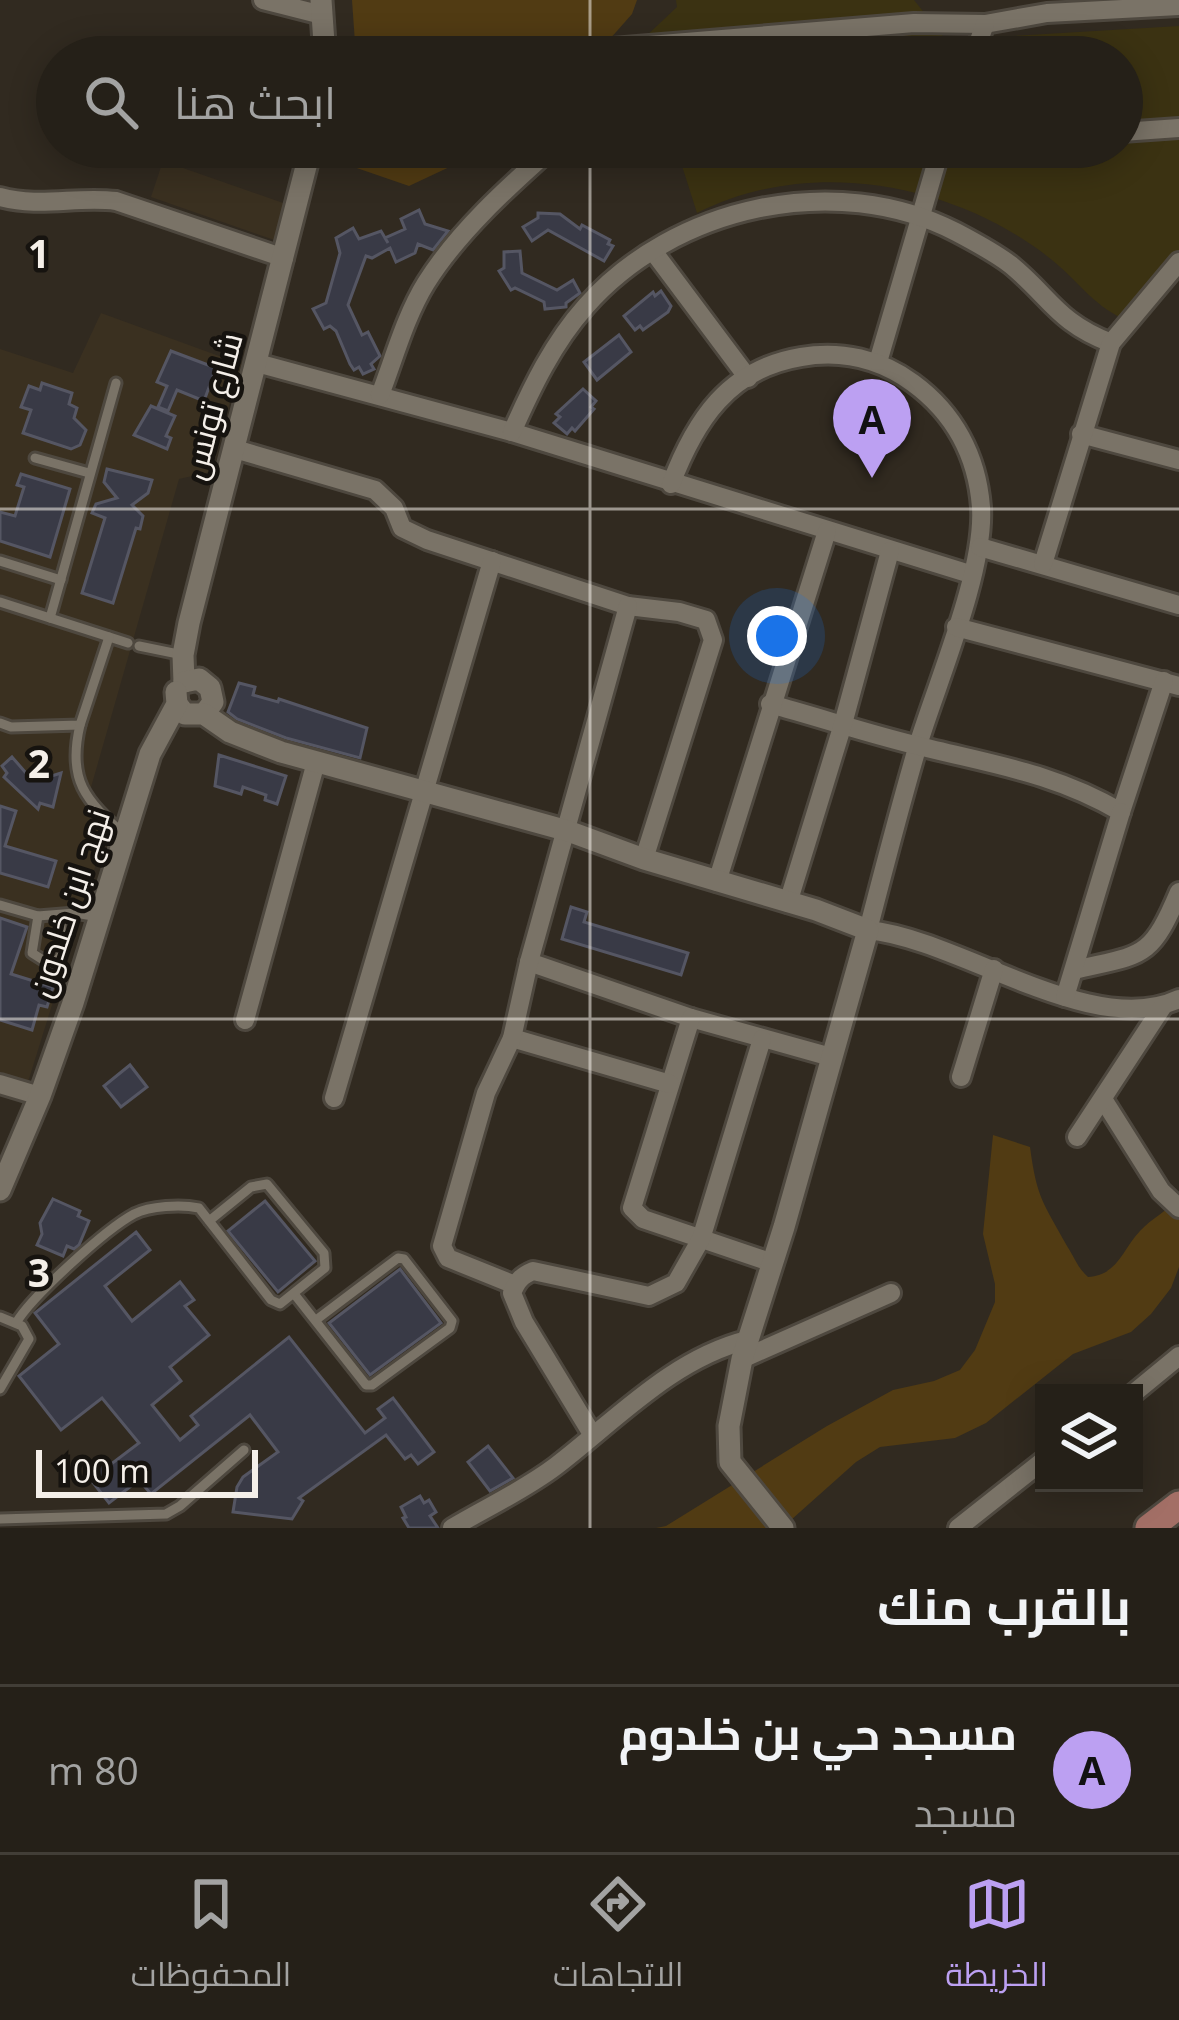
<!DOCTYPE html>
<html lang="ar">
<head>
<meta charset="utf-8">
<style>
  :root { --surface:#252018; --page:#312d25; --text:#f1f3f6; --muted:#a3a3a2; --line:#423e37; --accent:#bca0f2 }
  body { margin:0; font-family:"Open Sans",Cairo,sans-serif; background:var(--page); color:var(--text); direction:rtl }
  .controls { position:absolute; right:36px; bottom:36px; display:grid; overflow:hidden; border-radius:0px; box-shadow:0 6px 30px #0003 }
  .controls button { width:108px; height:108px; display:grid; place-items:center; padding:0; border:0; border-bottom:3px solid var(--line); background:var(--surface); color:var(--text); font:60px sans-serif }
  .scale { position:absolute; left:36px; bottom:30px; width:222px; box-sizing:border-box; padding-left:12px; border:6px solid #f4efe9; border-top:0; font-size:33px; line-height:42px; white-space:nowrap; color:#f4efe9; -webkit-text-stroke:9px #16130f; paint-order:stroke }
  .you { position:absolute; left:777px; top:636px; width:42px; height:42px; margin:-30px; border:9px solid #fff; border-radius:50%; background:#1a73e8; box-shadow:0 0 0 18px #1a73e833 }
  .badge { display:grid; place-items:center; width:78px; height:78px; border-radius:50%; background:var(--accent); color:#111; font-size:39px; font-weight:700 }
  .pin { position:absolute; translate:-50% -99px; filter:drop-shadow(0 3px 6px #0008) }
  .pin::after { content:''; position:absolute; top:63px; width:42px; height:36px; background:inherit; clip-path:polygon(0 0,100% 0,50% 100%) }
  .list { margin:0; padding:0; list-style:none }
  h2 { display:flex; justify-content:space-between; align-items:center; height:156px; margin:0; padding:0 48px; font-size:51px }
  h2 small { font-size:39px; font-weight:400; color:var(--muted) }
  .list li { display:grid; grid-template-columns:78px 1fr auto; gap:36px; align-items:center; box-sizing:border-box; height:168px; padding:0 48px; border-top:3px solid var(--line) }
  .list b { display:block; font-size:45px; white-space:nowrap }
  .list p { margin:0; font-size:39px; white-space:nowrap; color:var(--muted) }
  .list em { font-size:39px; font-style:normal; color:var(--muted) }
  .icon { flex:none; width:66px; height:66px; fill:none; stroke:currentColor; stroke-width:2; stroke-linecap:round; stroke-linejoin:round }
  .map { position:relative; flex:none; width:1179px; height:1528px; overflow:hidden; direction:ltr }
  .search { position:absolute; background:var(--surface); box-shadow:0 6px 30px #0003; left:36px; right:36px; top:36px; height:132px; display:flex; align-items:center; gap:30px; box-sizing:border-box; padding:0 42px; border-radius:66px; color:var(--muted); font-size:45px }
  .sheet { height:324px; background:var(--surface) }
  nav { display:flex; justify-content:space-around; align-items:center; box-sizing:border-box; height:168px; border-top:3px solid var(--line); background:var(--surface); font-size:33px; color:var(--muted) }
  nav a { display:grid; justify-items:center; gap:6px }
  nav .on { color:var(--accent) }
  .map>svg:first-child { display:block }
  .built { fill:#3a3020 }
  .green { fill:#513b13 }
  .sand { fill:#3b3212 }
  .building { fill:#393a46; stroke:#555663; stroke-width:3 }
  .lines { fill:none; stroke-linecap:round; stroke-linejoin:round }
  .service-casing { stroke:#4e483f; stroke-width:15 }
  .minor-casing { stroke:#4e483f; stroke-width:24 }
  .tertiary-casing { stroke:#4e483f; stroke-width:27 }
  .primary-casing { stroke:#4e483f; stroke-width:33 }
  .service { stroke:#7a7367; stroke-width:9 }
  .minor { stroke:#7a7367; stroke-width:18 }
  .tertiary { stroke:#7a7367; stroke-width:21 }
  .primary { stroke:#a36f66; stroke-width:27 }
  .grid { fill:none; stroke:#f4efe9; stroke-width:3; stroke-opacity:0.55 }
  .labels { text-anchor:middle; stroke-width:9; stroke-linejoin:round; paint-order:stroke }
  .street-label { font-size:33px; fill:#f4efe9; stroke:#16130f }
  .grid-label { font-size:39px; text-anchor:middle; font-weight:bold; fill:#f4efe9; stroke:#16130f; stroke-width:9; stroke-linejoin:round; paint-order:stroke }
</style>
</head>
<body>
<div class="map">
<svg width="1179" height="1528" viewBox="0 0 1179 1528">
  <rect width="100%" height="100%" fill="#312a20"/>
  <g class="built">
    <path d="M163,161l126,44 -12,36 -126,-44z"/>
    <path d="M101,313l140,51 -31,108 -31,7 -95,333 21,23 -77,247 -28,-10v-723l73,24z"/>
  </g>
  <g class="green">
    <path d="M352,0h285l-5,14 -38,43h-238z"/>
    <path d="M352,147h140l-83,39 -61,-21z"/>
    <path d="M993,1135l37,12c7,52 13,55 37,99 8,12 10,21 21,31 30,-2 34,-27 52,-46 11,-12 27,-20 39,-33v69l-8,21 -20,26 -20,18 -58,22 -87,69 -31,15 -75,9 -24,15 -74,66h-126l10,-2 161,-100 66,-36 41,-9 26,-11 15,-20 20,-48v-18l-12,-50z"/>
  </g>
  <path class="sand" d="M676,0h238l32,40 233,-14v229l-57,63c-29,-13 -46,-39 -70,-58 -97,-78 -243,-104 -355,-47l-21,-66h446v-90h-475l-5,-17 35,-33z"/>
  <g class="building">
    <path d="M419,210l6,14 23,7 -15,19 -15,-6 -3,9 -19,9 -6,-14 -18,10 -6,-2 -18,49 14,30 6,-3 12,24 -9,8 3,5 -11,5 -4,-7 -5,3 -4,-6 -14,-33 -6,-5 -6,3 -11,-20 13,-6 14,-50 -4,-15 17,-10 6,11 22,-8 7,12 -3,-5 20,-9 -4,-10z"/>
    <path d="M538,213l22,1 20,15 2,-4 28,15 -2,4 5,2 -9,15 -56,-31 -16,11 -9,-14 15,-9z"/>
    <path d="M520,251l2,22 35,17 16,-10 7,13 -14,10v4l-21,2 -1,-7 -29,-14 -4,2 -12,-19 5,-3v-16z"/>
    <path d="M661,291l10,15 -3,6 -25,18 -3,-4 -5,4 -11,-14 29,-24 2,4z"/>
    <path d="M619,335l12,17 -34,28 -13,-18z"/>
    <path d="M171,351l45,17 -12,33 -27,-11 -9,21 -10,-4 9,-21 -10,-4z"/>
    <path d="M42,383l30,10 -3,11 8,4 -3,10 12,12 -6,15 -9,4 -48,-16 8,-23 -10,-3 8,-21 11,4z"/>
    <path d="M583,389l13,12 -5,6 3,2 -19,22 -3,-3 -5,6 -13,-11 6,-6 -4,-3z"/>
    <path d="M151,406l24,10 -9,20 5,2 -4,11 -33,-14z"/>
    <path d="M107,469l45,11 -4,13 -16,12 11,11 -3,13 -4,-1 -23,75 -31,-10 23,-75 -13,-5 4,-9 21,-6 -13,-16z"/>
    <path d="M21,474l49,15 -20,68 -50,-16v-29l15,4 9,-29 -7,-2z"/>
    <path d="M239,683l16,4 -2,8 25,7 1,-3 88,29 -7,30 -74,-20 -49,-19 -9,-7z"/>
    <path d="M219,755l67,21 -9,28 -12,-4 1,-5 -23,-8 -2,7 -26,-8z"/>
    <path d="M12,757l14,16 8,-2 5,9 22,-7 -8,34 -13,-4 -2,6 -34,-32 3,-4 -5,-7z"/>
    <path d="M0,806l16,5 -11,35 51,15 -8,26 -48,-14z"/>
    <path d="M571,907l16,5 -3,10 104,31 -7,22 -119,-36z"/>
    <path d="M0,918l27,9 -16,47 42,13 -6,20 -8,-2 -7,25 -32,-10z"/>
    <path d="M130,1065l17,22 -26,20 -17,-21z"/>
    <path d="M53,1199l27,12 -2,5 11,5 -10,24 -5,4 -7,-3 -4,10 -26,-11 5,-11 -2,-11z"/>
    <path d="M265,1201l50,60 -37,31 -50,-61z"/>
    <path d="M136,1232l14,18 -45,36 27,35 48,-39 14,18 -9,6 24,29 -39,32 11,14 -29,24 28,35 18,-15 -7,-9 98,-79 76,96 20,-15 -7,-9 15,-11 41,54 -16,12 -7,-9 -6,4 -19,-24 -87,63 4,3 -11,18 -59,-7 4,-25 6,-10 35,-25 -28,-37 -99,79 -12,-14 -30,23 -22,-28 15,-12 4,5 33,-25 -37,-45 -41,32 -42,-54 40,-32 -24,-31z"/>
    <path d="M400,1269l41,54 -71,52 -41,-52z"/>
    <path d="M488,1446l25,32 -23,13 -22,-29z"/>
    <path d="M420,1496l4,7 5,-3 7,12 -6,4 8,12h-29l-6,-10 3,-1 -5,-10z"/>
  </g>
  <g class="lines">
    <defs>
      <g id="service">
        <path d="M35,458l54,15"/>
        <path d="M0,561l61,19"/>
        <path d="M0,602l128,41"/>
        <path d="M50,618l66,-235"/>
        <path d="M139,646l44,9"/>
        <path d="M0,723l11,4 69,-2 29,-88"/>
        <path d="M80,725c-13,55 5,75 45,110"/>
        <path d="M0,905l38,11 37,-3 24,4"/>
        <path d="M38,916l-6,37 19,12 10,-9v-40"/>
        <path d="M295,1295l71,90h6l78,-57 2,-7 -48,-62 -6,-1 -82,62"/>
        <path d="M0,1317l22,9 7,13 -29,50"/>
        <path d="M16,1323c16,-27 90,-94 118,-109 16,-8 47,-10 65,-6l72,92 9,4 45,-36 -1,-15 -57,-69 -16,3 -42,34"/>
        <path d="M0,1519l166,-5 14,-8 64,-56"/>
      </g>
      <g id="minor">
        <path d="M263,0l59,15"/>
        <path d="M613,48l301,-25 71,1 62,-11 132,-7"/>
        <path d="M973,57l12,-33"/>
        <path d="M1122,132l57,-4"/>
        <path d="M0,197c40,11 77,-1 116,4l168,57"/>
        <path d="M653,251l95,127"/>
        <path d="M878,362l63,-215"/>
        <path d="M257,363l255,69 458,142"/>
        <path d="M380,395c14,-36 25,-78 46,-112 32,-51 82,-96 127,-136"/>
        <path d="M512,432c20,-45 41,-89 74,-126 88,-100 250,-136 370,-74 19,10 38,20 55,33 40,33 46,57 100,78"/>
        <path d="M1081,434l98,26"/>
        <path d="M235,449l140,41 19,18 8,20 25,12 201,66 51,6 27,8 7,20 -69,219"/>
        <path d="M671,484c24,-63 57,-115 130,-127 40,-7 79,2 112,26 41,30 64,73 68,124 4,64 -43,173 -63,238 -18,61 -34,124 -50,185 92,9 224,110 311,69"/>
        <path d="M980,547l199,58"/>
        <path d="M1043,564l68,-221 68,-81"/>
        <path d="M956,627l223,59"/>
        <path d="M770,704c48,13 96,29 145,41 74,19 138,27 206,67l43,-131"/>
        <path d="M717,882l110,-351"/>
        <path d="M788,903l55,-179 47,-173"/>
        <path d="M529,962l162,56 140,39"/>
        <path d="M1074,970c68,-16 76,-9 105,-78"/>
        <path d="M1065,997l56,-185"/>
        <path d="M691,1018l-59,190 11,11 130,44"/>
        <path d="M245,1020l71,-258"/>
        <path d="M512,1038l158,46"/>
        <path d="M961,1077l33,-108"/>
        <path d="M0,1084l40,12"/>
        <path d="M334,1098l158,-537"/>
        <path d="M1103,1099l58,92 18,17"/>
        <path d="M1077,1137l86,-131"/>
        <path d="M515,1285l-67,-27 -6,-12 44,-153 26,-55 17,-76 99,-356"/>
        <path d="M742,1359l149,-66"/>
        <path d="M1134,1393l45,-37"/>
        <path d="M592,1434l-68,-112 -12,-29c5,-12 9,-17 21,-22l116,25 27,-13 25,-44 61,-200"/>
        <path d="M452,1528c35,-21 71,-37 104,-62 60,-46 116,-107 191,-126"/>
        <path d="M958,1528l86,-68"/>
      </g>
      <g id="tertiary">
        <path d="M321,0l4,57"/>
        <path d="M184,682l-1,-27 6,-32 122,-476"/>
        <path d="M184,682l15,-3 11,9 3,14 -9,12"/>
        <path d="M177,704l8,10h19l26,18 51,20 287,79 76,28 172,51 52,20 -84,297 -42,132 -13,67 1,36 53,66"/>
        <path d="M0,1190l40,-94 33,-93 77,-249 27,-50 -1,-12"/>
      </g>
      <path id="primary" d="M1149,1528l30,-23"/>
    </defs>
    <use href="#service" class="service-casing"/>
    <use href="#minor" class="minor-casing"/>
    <use href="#tertiary" class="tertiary-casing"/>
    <use href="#primary" class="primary-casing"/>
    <use href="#service" class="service"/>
    <use href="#minor" class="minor"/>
    <use href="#tertiary" class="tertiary"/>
    <use href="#primary" class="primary"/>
  </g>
  <path class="grid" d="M590,0v57M590,147v1381M0,509h1179M0,1019h1179"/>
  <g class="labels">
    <g class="street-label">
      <text transform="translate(212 406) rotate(-75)" y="12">شارع تونس</text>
      <text transform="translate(69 903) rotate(-72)" y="12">نهج ابن خلدون</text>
    </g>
  </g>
  <g class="grid-label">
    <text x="39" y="268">1</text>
    <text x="39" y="778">2</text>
    <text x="39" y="1287">3</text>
  </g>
</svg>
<div class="controls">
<button><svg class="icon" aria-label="layers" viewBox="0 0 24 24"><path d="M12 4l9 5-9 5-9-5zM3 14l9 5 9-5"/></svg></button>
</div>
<div class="scale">100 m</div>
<div class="you"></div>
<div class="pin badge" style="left:872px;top:478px">A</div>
<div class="search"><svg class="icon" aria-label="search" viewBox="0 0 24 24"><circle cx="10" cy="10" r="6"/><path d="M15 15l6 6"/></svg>ابحث هنا</div>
</div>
<section class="sheet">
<h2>بالقرب منك<small></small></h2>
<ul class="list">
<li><span class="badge">A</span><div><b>مسجد حي بن خلدوم</b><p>مسجد</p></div><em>80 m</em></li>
</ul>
</section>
<nav>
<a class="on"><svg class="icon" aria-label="map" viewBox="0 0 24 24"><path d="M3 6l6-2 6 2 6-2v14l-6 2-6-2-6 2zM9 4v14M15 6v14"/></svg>الخريطة</a>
<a><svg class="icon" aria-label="directions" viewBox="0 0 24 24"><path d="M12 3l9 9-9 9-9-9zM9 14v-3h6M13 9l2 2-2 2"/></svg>الاتجاهات</a>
<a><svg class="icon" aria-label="saved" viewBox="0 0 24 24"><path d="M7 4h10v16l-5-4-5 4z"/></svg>المحفوظات</a>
</nav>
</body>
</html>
